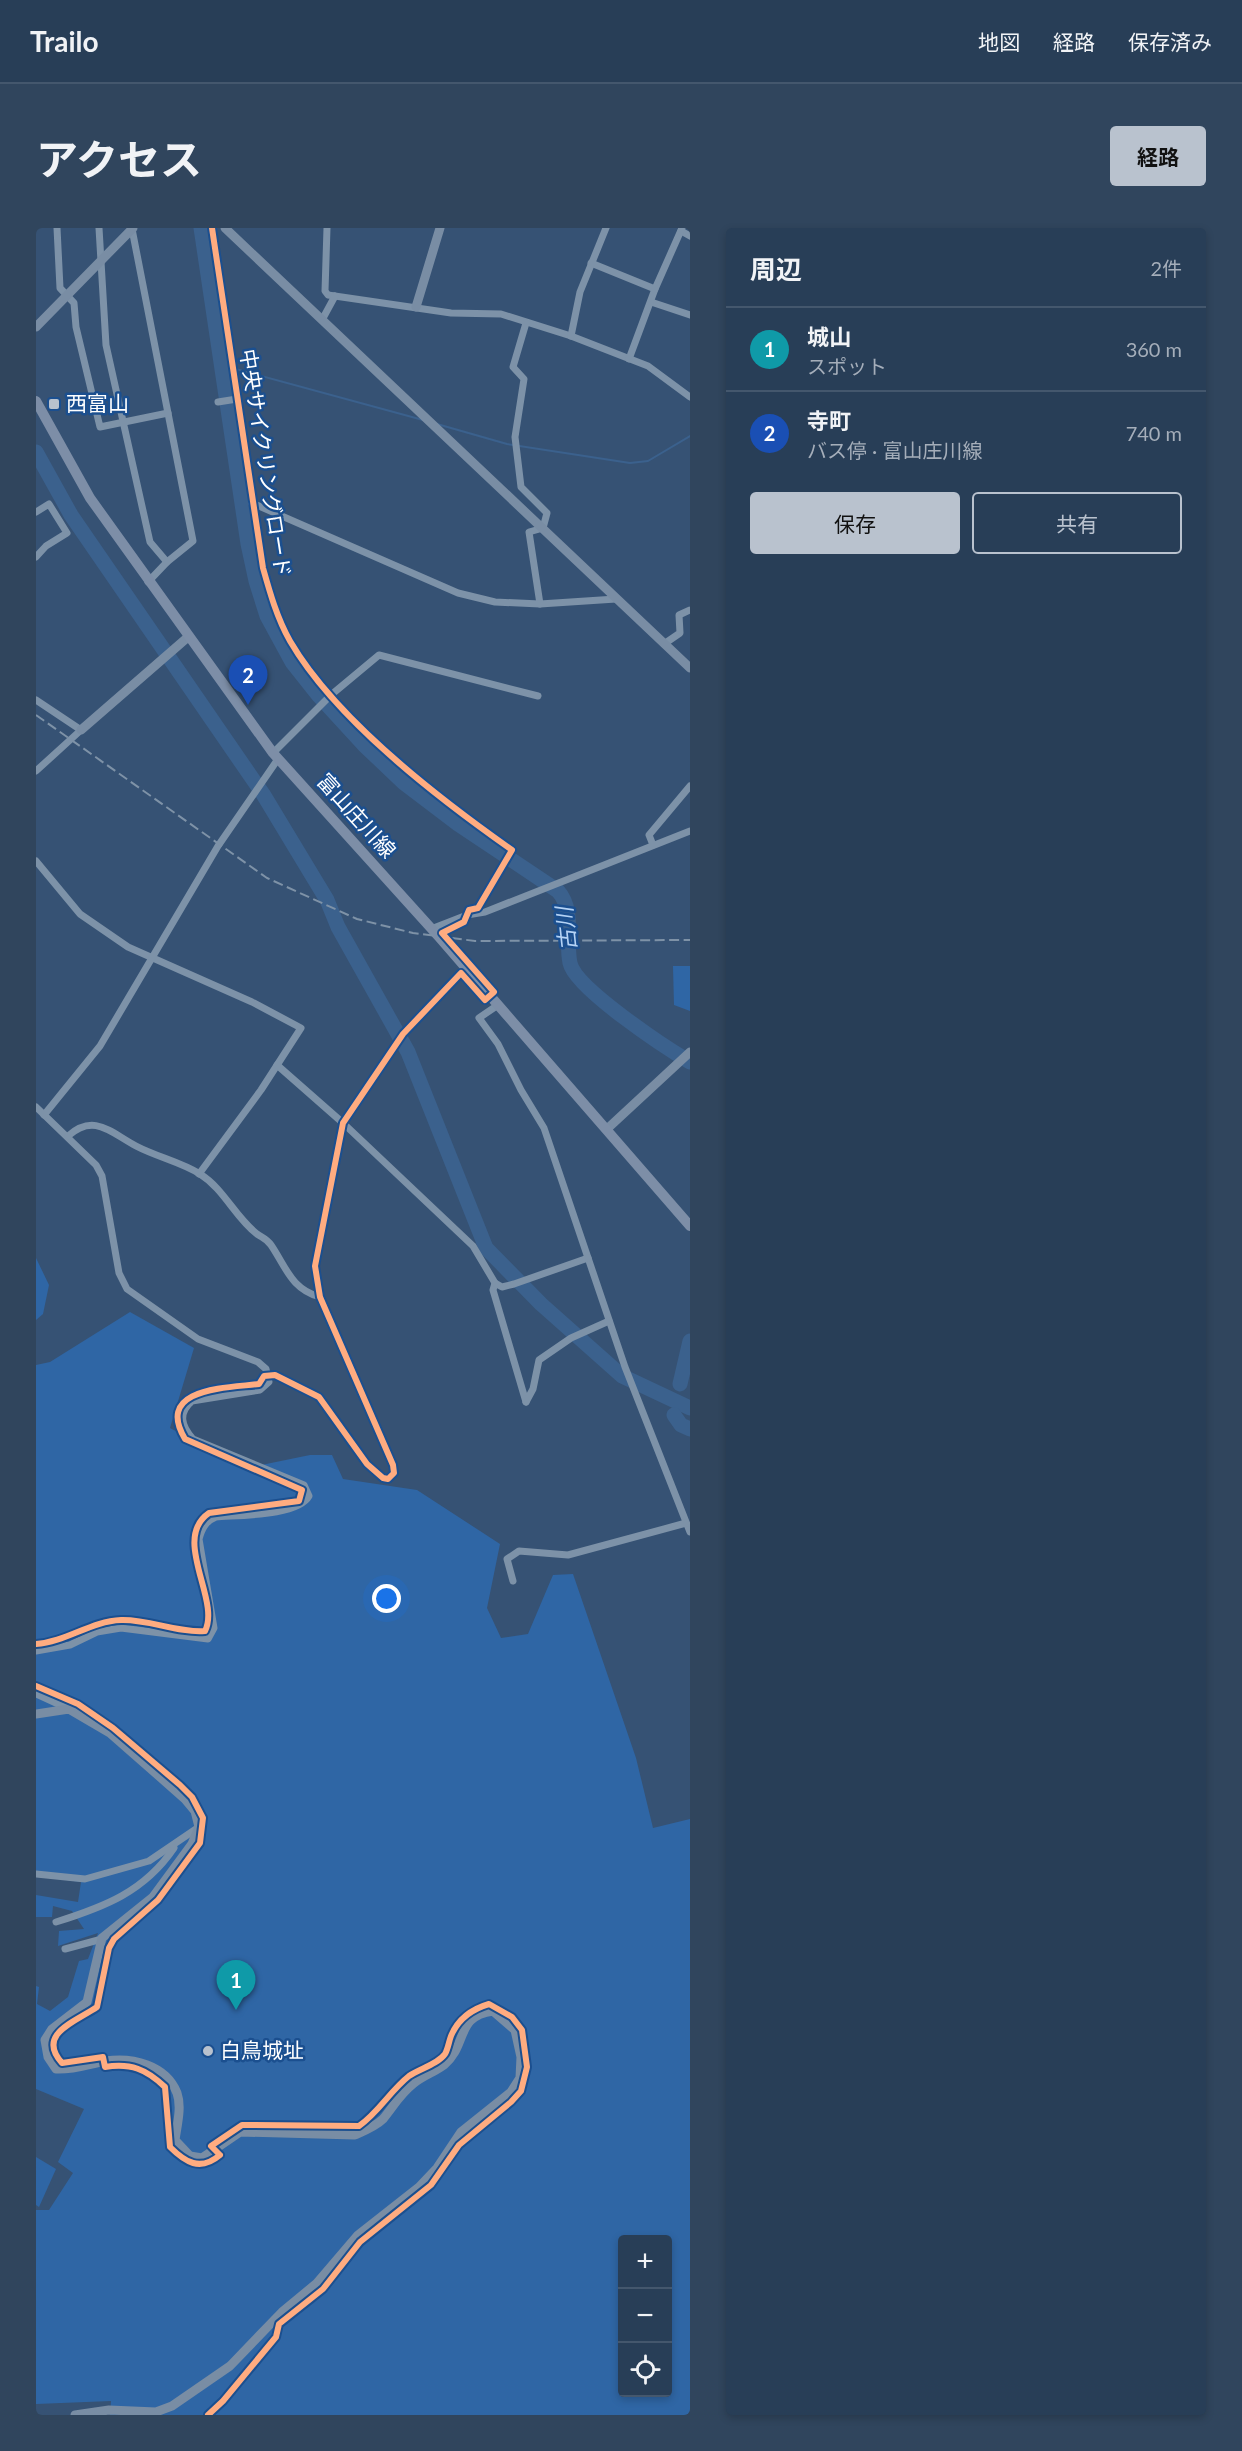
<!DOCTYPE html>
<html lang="ja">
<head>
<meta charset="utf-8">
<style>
  :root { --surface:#283e57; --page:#30455d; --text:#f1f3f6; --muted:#a5aeba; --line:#44576d; --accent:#b9c2ce }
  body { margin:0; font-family:Lato,"Noto Sans JP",sans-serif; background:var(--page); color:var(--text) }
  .controls { position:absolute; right:18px; bottom:18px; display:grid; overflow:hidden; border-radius:6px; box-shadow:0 3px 9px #0003 }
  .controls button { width:54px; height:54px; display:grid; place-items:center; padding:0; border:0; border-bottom:2px solid var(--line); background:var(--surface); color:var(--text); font:30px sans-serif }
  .you { position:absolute; left:351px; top:1371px; width:21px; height:21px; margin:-15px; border:4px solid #fff; border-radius:50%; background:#1a73e8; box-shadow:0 0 0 9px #1a73e833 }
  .badge { display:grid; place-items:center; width:39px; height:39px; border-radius:50%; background:var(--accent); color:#fff; font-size:20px; font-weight:700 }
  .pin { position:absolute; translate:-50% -50px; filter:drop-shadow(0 2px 3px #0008) }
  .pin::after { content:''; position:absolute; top:32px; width:21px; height:18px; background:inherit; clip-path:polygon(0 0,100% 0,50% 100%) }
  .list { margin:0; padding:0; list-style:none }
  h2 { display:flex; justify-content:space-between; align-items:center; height:78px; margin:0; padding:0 24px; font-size:26px }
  h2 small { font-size:20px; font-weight:400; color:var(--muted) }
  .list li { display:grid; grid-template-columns:39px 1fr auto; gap:18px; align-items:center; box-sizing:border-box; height:84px; padding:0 24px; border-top:2px solid var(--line) }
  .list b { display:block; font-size:22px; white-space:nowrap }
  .list p { margin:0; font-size:20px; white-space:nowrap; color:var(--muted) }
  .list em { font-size:20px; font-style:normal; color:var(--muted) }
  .actions { display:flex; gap:12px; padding:18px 24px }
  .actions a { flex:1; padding:14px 0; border:2px solid var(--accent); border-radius:6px; text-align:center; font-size:21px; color:var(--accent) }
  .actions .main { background:var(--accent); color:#111 }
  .icon { flex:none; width:33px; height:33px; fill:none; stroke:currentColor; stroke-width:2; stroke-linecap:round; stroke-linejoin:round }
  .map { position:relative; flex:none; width:654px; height:2187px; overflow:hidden; border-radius:6px }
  header { display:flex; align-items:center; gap:36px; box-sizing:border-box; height:84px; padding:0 30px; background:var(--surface); border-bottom:2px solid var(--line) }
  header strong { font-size:28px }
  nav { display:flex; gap:33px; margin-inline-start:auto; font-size:21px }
  .intro { display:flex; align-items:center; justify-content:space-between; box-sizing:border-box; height:144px; padding:0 36px }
  h1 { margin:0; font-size:42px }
  .button { padding:15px 27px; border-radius:6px; background:var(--accent); color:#111; font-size:21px; font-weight:700 }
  main { display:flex; gap:36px; padding:0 36px }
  aside { flex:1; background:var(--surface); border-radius:6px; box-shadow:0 3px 9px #0003 }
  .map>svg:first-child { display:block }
  .green { fill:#2f66a5; fill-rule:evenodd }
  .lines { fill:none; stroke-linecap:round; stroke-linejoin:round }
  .stream { stroke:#3b618d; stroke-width:2 }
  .river { stroke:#3b618d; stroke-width:15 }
  .street { stroke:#7d92a8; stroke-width:7 }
  .secondary { stroke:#798da4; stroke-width:9 }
  .primary { stroke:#7d8ea7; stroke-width:10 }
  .rail { stroke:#7e92a7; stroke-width:2; stroke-dasharray:10 4.5; stroke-linecap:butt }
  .cycleway-casing { stroke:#1b4f8f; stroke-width:10 }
  .cycleway { stroke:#ffac80; stroke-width:6 }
  .poi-dot { fill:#b9c2ce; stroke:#1b4f8f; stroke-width:2 }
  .labels { text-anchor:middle; stroke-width:5; stroke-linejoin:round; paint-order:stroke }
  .poi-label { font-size:21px; fill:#fff; stroke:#1b4f8f; text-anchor:start }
  .street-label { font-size:21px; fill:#fff; stroke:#1b4f8f }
  .water-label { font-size:22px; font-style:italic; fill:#b5d3f5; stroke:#1b4f8f }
</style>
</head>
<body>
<header>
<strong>Trailo</strong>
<nav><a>地図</a><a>経路</a><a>保存済み</a></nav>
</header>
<div class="intro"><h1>アクセス</h1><a class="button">経路</a></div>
<main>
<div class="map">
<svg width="654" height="2187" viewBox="0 0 654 2187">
  <rect width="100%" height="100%" fill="#365274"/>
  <g class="green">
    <path d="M637,738h17v45l-16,-6z"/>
    <path d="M0,1030l13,27 -6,29 -7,6z"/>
    <path d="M94,1084l64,36 -24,80 76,40 64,-13h22l11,24 74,11 83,54 -13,64 14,30 27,-4 25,-59 20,-1 63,184 17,70 37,-9v596h-580l1,-14 -75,3v-194h13l24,-37 -15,-11 26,-53 -48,-20v-103l3,1 -2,17 13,7 18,-14 11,-36 9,-2 10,-26 -40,13 1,-15 25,-2 -12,-18 -19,-5 -1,11h-16v-22l42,7 3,-20 -45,-6v-511l14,-3zM586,2012h46v152h-46z"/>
    <path d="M0,1929l20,12 -17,38 -3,-2z"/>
  </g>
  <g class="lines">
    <g class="stream">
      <path d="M185,137l202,55"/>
      <path d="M401,196l70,20 123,19 18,-2 42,-25"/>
    </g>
    <g class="river">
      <path d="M165,0l47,316 8,37 11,35 25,46 27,34 45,49 40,38 54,41 100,67c17,19 7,49 12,72 5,25 96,85 120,99"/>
      <path d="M0,224l35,63 192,279 64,106 11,27 70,125 78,196 55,56 81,72 68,32"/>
      <path d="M644,1156l10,-43"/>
      <path d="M638,1187l7,10 9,4"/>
    </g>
    <g class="street">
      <path d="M21,0l3,60 14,15 2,24 24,100 68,-14"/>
      <path d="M63,0l7,117 44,197 17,20"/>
      <path d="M291,0l-2,63 3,4 123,18 50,1 70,22 77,30 42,31"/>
      <path d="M96,1l61,312 -26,21 -19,20"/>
      <path d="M645,3l9,5"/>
      <path d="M555,35l64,26"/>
      <path d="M615,74l39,13"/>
      <path d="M286,92l13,-24"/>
      <path d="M490,95l-13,44 11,12 -9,58 6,50 26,26 -4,15 -14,4 11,72"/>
      <path d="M535,108l9,-44 26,-64"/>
      <path d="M593,131l26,-70 27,-61"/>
      <path d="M182,174l19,-3"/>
      <path d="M216,275l206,90 37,9 45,2 76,-5"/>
      <path d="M0,284l13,-8 18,29 -21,13 -10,11"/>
      <path d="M628,416l16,-11 -1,-18 11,-5"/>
      <path d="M0,472l45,30 -45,41"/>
      <path d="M237,525l58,-58 48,-40 159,41"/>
      <path d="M617,617l-4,-10 41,-49"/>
      <path d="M0,633l44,53 48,33 124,55 49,26 -40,62 -62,84"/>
      <path d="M395,701l36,-14 18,-3 205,-81"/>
      <path d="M462,777l-19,13 19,26 23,46 23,38 81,239 65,165"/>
      <path d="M241,837l66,58 130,123 22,37 -2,7 33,112"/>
      <path d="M0,879l60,58 6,11 17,97 8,16 71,50 60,23 8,7 3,13 -9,8 -68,11c-14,12 -11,25 1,38l111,46 5,11c-11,20 -70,19 -93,21 -10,4 -14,11 -17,22l15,89 -6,11 -87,-11 -24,4 -27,13 -34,6"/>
      <path d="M8,887l56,-69 118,-200 60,-87"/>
      <path d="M32,908c26,-23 42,-4 68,10 21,11 45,16 64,28 24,15 35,43 57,60 6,4 10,5 14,11 15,22 20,44 49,52"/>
      <path d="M459,1055l7,4 12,-3 74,-26"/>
      <path d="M490,1174l7,-13 6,-29 32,-22 38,-17"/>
      <path d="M477,1353l-6,-22 12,-8 49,4 118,-32"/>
      <path d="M0,1466l33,15"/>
      <path d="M0,1646l49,5 64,-18 50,-34"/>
      <path d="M20,1694c48,-15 88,-30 118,-74"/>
      <path d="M29,1721l37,-10"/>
    </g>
    <g class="secondary">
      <path d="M189,0l465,440"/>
      <path d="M380,79l24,-79"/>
      <path d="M0,99l97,-99"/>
      <path d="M45,502l107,-93"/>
      <path d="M571,901l83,-77"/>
      <path d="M0,1486l33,-5 41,24 75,66 10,12 4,16 -7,17 -39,53 -51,41 -15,64 -35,27 -7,11 3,17 8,12c18,1 33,-5 50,-8 26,-4 60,4 71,32 5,14 0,32 -2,47l15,16 12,2 38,-26 115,3c9,-4 21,-9 28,-16 10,-12 17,-25 30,-35 9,-8 22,-12 31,-19 24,-20 11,-49 49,-54l22,19 6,27 -1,21 -9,14 -50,40 -24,36 -18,19 -61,48 -41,48 -35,29 -52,54 -58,40 -16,6 -47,-2 -34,5"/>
    </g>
    <path class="primary" d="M0,173l54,97 183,255 166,184 251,289"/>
    <path class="rail" d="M0,487l231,163 90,41 56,14 62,8 215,-1"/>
    <defs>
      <g id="cycleway">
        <path d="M0,1416c30,-2 55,-23 85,-24 28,-1 56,13 84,11 16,-31 -34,-92 4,-118l90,-12 3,-11 -117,-51c-31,-52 43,-51 74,-55l5,-8 11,-1 44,22 48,67 16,14 5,1 6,-6 -1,-8 -73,-168 -5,-31 28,-143 60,-89 58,-61 24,27 9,-8 -52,-59 22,-11 5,-12 9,-2 34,-58c-74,-52 -176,-130 -222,-209 -13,-23 -20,-48 -27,-73l-51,-340"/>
        <path d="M0,1458l42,18 35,24 67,57 12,12 11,21 -3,25 -42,57 -44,39 -5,9 -12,59c-22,15 -61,27 -35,56l41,-6 2,10c26,-4 41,2 60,20l5,60c15,15 30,25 50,8l-9,-9 31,-21 117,1c20,-14 31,-35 50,-50 10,-7 29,-12 36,-22 3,-5 4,-13 6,-18 7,-17 21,-27 38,-32l23,13 10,13 5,37 -6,24 -10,11 -52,43 -28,40 -71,57 -37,47 -44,35 -3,13 -53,64 -15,14"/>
      </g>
    </defs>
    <use href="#cycleway" class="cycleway-casing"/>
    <use href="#cycleway" class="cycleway"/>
  </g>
  <g class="poi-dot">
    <rect x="12" y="170" width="12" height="12" rx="3"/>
    <circle cx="172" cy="1823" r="6"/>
  </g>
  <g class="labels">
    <g class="poi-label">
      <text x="30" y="183">西富山</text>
      <text x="184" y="1830">白鳥城址</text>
    </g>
    <g class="street-label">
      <text transform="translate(229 235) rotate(81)" y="7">中央サイクリングロード</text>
      <text transform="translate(320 588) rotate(48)" y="7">富山庄川線</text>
    </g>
    <g class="water-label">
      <text transform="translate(530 701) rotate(-96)" y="8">古川</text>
    </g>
  </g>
</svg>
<div class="controls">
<button>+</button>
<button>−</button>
<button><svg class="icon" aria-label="locate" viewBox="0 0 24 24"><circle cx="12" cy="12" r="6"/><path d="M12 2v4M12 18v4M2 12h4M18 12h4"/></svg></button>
</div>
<div class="you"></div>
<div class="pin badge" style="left:200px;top:1782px;background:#0f9aa8">1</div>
<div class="pin badge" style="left:212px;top:477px;background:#1a4fb4">2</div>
</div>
<aside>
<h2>周辺<small>2件</small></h2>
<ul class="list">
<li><span class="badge" style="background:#0f9aa8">1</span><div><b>城山</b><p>スポット</p></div><em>360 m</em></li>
<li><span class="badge" style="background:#1a4fb4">2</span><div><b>寺町</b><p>バス停 · 富山庄川線</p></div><em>740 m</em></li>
</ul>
<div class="actions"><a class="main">保存</a><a>共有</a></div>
</aside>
</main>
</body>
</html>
